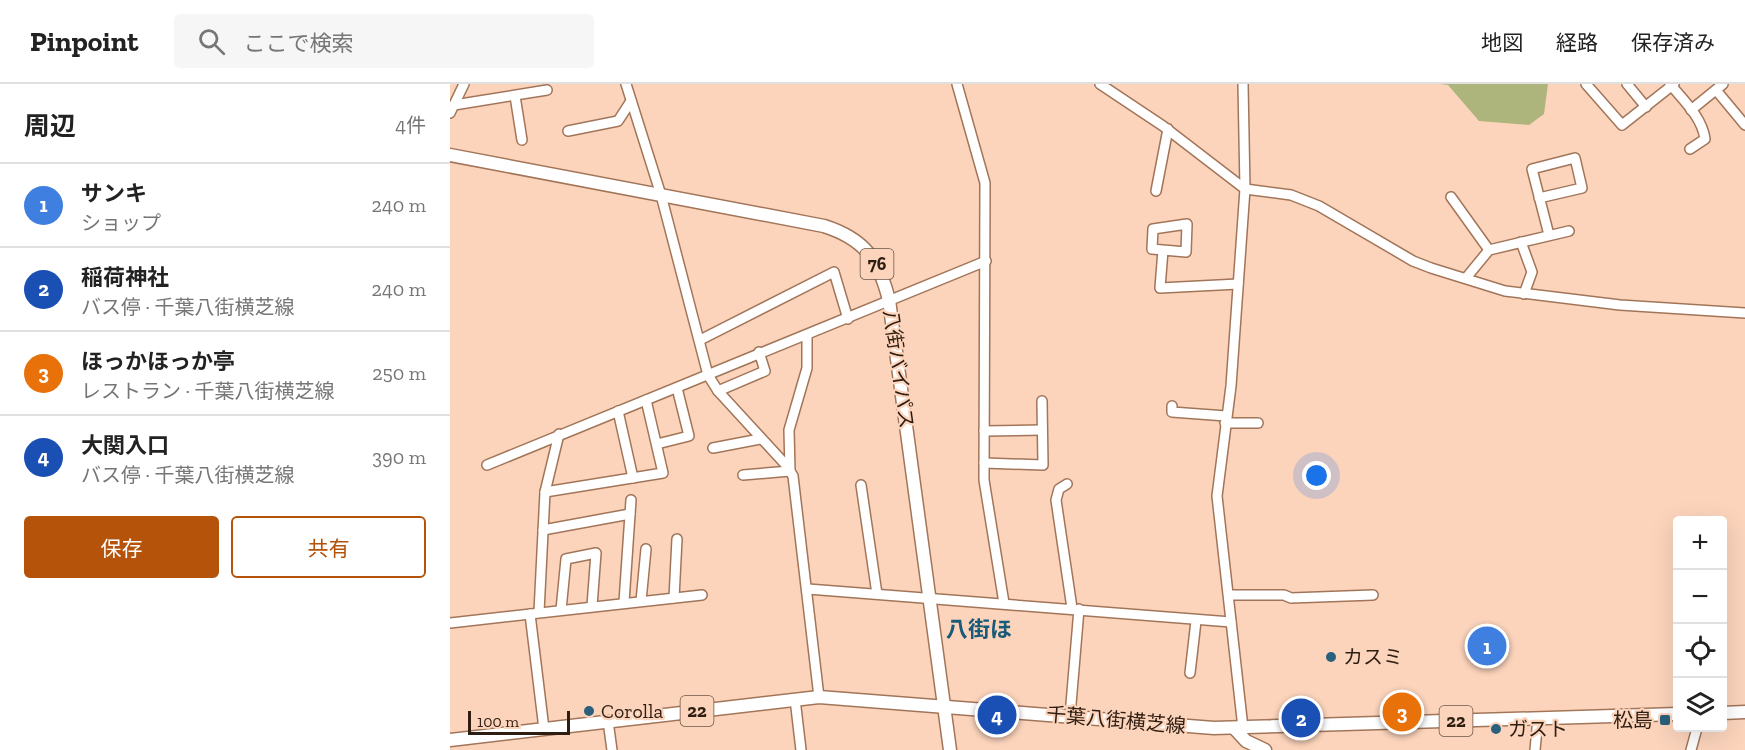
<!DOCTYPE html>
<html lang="ja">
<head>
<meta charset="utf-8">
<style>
  :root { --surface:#fff; --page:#f6f6f6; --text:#222; --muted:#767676; --line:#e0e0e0; --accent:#b45309 }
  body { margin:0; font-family:"Zilla Slab","Noto Sans JP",serif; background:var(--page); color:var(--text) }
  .controls { position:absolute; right:18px; bottom:18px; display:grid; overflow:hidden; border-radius:6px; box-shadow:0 6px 24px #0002 }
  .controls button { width:54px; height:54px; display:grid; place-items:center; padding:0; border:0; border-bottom:2px solid var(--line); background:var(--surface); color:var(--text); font:30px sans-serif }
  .scale { position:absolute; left:18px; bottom:15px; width:102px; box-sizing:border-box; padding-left:6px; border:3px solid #2e1d11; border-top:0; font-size:16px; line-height:21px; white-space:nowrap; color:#2e1d11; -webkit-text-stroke:4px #fcd4bc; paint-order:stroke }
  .you { position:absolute; left:867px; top:392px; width:21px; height:21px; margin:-15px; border:4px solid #fff; border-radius:50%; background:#1a73e8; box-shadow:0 0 0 9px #1a73e833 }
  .badge { display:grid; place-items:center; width:39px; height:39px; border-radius:50%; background:var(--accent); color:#fff; font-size:20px; font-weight:700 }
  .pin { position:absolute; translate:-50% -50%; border:3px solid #fff; box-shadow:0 2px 6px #0006 }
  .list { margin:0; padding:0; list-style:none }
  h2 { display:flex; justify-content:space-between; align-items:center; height:78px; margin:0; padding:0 24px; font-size:26px }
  h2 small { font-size:20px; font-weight:400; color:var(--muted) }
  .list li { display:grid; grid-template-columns:39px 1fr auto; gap:18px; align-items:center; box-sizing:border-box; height:84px; padding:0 24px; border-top:2px solid var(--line) }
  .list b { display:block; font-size:22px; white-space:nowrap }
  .list p { margin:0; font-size:20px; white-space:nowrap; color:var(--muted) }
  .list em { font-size:20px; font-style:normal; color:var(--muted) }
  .actions { display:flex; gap:12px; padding:18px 24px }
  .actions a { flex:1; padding:14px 0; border:2px solid var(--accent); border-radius:6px; text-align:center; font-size:21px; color:var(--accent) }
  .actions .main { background:var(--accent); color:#fff }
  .icon { flex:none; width:33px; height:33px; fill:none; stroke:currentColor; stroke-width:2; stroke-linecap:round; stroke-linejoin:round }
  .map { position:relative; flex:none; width:1295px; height:666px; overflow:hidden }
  header { display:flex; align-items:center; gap:36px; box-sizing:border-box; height:84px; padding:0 30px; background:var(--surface); border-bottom:2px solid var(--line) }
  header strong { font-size:28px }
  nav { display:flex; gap:33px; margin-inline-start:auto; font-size:21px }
  .search { width:420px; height:54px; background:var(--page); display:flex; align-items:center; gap:15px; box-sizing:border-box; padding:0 21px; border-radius:6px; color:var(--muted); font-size:22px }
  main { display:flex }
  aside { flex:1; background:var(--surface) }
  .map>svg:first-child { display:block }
  .green { fill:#aeb57c }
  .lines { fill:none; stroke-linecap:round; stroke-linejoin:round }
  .minor-casing { stroke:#a27559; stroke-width:12 }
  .major-casing { stroke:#a27559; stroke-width:15 }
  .minor { stroke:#fff; stroke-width:9 }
  .major { stroke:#fff; stroke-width:12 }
  .poi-dot { fill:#2a607b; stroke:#fcd4bc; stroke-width:2 }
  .labels { text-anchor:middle; stroke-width:4.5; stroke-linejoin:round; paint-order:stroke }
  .shield { fill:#fcd4bc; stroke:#6c5444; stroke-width:1.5 }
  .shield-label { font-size:18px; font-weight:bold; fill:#2e1d11 }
  .street-label { font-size:20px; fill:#2e1d11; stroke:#fcd4bc }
  .poi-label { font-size:20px; fill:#2e1d11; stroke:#fcd4bc; text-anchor:start }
  .quarter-label { font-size:22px; font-weight:bold; fill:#195a78; stroke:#fcd4bc }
</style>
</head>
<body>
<header>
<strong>Pinpoint</strong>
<div class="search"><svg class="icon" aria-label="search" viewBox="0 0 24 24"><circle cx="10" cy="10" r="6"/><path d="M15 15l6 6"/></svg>ここで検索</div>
<nav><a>地図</a><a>経路</a><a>保存済み</a></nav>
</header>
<main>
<aside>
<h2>周辺<small>4件</small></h2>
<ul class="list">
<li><span class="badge" style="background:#3f7fe0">1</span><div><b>サンキ</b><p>ショップ</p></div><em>240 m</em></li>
<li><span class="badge" style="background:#1a4fb4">2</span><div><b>稲荷神社</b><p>バス停 · 千葉八街横芝線</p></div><em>240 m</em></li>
<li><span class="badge" style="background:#e8710a">3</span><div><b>ほっかほっか亭</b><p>レストラン · 千葉八街横芝線</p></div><em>250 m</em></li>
<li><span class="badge" style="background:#1a4fb4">4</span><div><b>大関入口</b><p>バス停 · 千葉八街横芝線</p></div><em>390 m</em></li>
</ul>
<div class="actions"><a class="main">保存</a><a>共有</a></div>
</aside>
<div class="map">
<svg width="1295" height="666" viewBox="0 0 1295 666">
  <rect width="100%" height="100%" fill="#fcd4bc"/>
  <path class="green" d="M990,0h108l-4,30 -15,11 -50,-4 -31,-36z"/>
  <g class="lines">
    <defs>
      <g id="minor">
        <path d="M176,0l35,111 47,180 10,16 68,74 7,11 26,221"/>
        <path d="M507,0l28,99 -1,297 20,123"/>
        <path d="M650,0l63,42 82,63 46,6 28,11 94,55 18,7 74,23 115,14 125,8"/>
        <path d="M1136,0l36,41 52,-41"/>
        <path d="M1177,0l19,23"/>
        <path d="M1220,0c13,16 32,33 35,55l-15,10"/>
        <path d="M1266,6l29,35"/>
        <path d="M65,12l7,44"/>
        <path d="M4,21l93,-15"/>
        <path d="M1241,26l32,-26"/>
        <path d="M0,29l14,-29"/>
        <path d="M118,47l50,-10 13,-20"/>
        <path d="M706,107l12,-62"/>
        <path d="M1001,113l38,53"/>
        <path d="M1089,114l43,-10 -7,-30 -43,11 17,66"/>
        <path d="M1071,158l11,30 -8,22"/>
        <path d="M713,166l-11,-1 1,-20 34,-5 -1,28 -23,-2 -3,38 78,-4"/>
        <path d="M1016,194l23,-28 80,-19"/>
        <path d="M250,256l134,-68 14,47"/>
        <path d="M268,307l47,-20 -6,-19"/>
        <path d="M722,322v6l54,4"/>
        <path d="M168,327l15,67"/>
        <path d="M775,339h33"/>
        <path d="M534,347l58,-1"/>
        <path d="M207,360l32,-8 -12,-48"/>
        <path d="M263,364l47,-9"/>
        <path d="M534,379l59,2 -1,-64"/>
        <path d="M37,381l499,-204"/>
        <path d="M293,391l47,-4 -1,-41 18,-62v-32"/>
        <path d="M617,400l-8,5 -3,11 16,108"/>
        <path d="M411,401l16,109"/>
        <path d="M95,408l118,-19 -17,-73"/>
        <path d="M93,446l87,-16"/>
        <path d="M358,505l423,33"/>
        <path d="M779,511h55l7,3 82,-3"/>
        <path d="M224,514l3,-59"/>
        <path d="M191,517l5,-52"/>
        <path d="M174,518l7,-102"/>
        <path d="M111,526l5,-51 30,-6 -4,53"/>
        <path d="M89,528l6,-120 14,-58"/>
        <path d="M80,530l14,115"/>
        <path d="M0,539l252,-28"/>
        <path d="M740,589l6,-52"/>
        <path d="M345,615l6,51"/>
        <path d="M620,632l9,-107"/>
        <path d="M158,637l4,29"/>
        <path d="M793,644l-26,-232 14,-110 14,-197 -2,-105"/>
        <path d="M1085,666l3,-32"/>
        <path d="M1241,666l6,-22"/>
      </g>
      <g id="major">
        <path d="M0,71l374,71c41,13 55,34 65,74l61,450"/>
        <path d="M1272,629l23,-1"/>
        <path d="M784,644l12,13 19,9"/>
        <path d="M0,656l369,-43 395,31 464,-14"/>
      </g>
    </defs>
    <use href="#minor" class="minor-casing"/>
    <use href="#major" class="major-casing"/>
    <use href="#minor" class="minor"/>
    <use href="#major" class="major"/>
  </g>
  <g class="poi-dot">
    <circle cx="881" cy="573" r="6"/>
    <circle cx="139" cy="627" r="6"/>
    <rect x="1209" y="630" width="12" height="12" rx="3"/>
    <circle cx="1046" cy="645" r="6"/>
  </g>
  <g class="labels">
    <g class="shield">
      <rect x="410.5" y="165" width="33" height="30" rx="4.5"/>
      <rect x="230.5" y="612" width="33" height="30" rx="4.5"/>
      <rect x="989.5" y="622" width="33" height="30" rx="4.5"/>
    </g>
    <g class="shield-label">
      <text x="427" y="186">76</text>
      <text x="247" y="633">22</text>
      <text x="1006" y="643">22</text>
    </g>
    <g class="street-label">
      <text transform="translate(449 285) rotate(82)" y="7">八街バイパス</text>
      <text transform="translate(666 636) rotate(5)" y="7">千葉八街横芝線</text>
    </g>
    <g class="poi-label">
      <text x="893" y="580">カスミ</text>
      <text x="151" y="634">Corolla</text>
      <text x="1203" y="643" text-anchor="end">松島</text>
      <text x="1058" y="652">ガスト</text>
    </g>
    <g class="quarter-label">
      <text x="529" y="553">八街ほ</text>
    </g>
  </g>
</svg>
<div class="controls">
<button>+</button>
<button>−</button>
<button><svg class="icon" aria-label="locate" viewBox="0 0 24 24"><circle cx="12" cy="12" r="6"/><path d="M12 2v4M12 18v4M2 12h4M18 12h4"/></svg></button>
<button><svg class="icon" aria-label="layers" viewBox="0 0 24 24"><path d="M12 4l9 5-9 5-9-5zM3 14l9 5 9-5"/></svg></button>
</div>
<div class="scale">100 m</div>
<div class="you"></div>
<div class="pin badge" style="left:1037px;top:562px;background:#3f7fe0">1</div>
<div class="pin badge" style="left:851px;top:634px;background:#1a4fb4">2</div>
<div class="pin badge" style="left:952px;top:628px;background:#e8710a">3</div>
<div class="pin badge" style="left:547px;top:631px;background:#1a4fb4">4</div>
</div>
</main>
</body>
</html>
